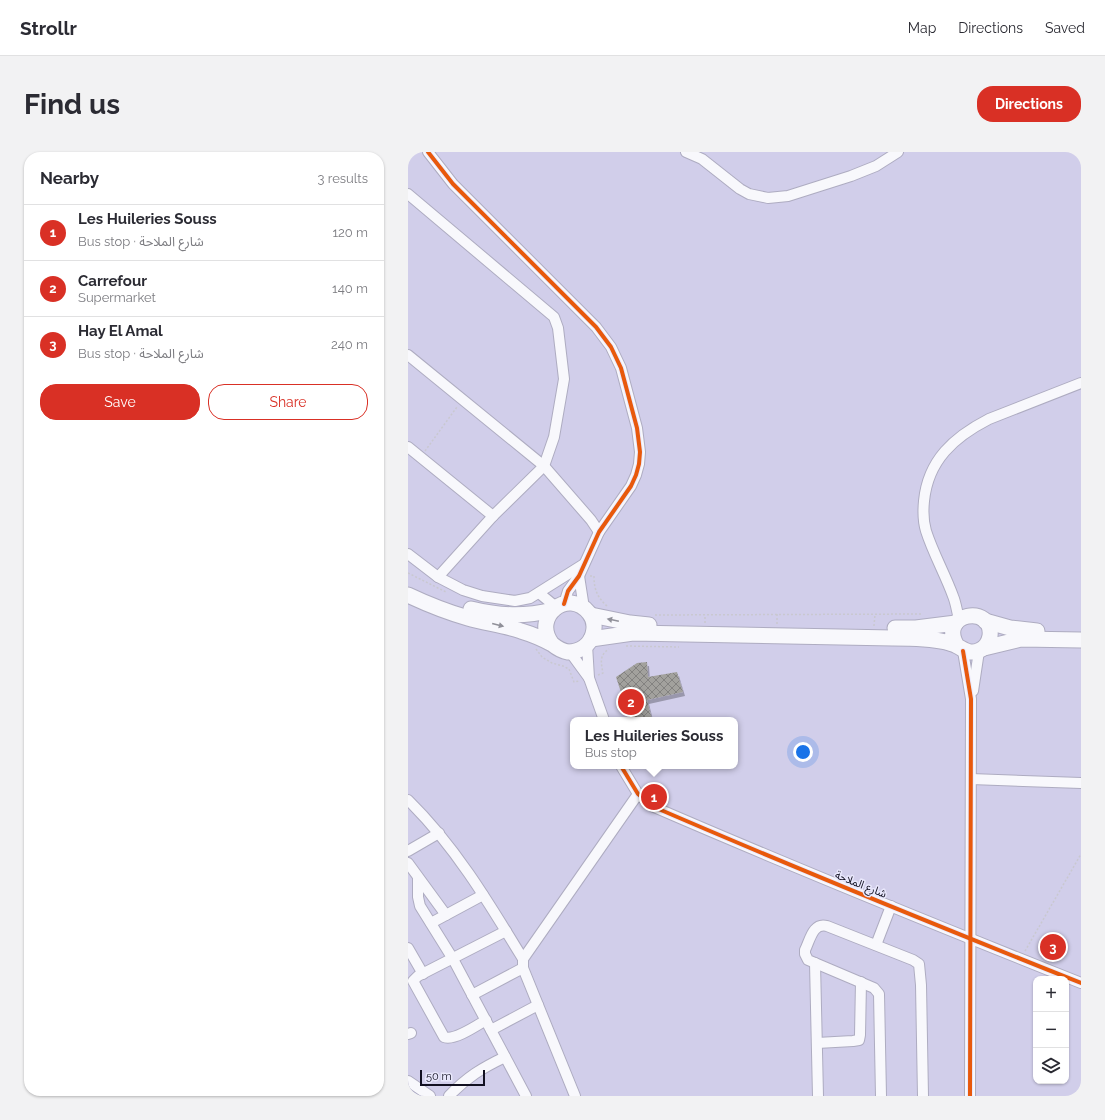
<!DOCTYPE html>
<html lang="en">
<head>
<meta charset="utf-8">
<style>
  :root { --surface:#fff; --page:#f2f2f3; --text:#2b2b33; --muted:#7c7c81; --line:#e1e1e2; --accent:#d93025 }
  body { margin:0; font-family:Raleway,"Noto Sans Arabic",sans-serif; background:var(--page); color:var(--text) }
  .controls { position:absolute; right:12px; bottom:12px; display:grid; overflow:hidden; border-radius:8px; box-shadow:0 1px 3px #0004 }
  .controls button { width:36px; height:36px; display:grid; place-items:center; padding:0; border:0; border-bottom:1px solid var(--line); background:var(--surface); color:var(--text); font:20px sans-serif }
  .scale { position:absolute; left:12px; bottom:10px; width:65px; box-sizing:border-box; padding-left:4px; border:2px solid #121021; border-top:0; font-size:11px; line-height:14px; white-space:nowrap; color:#121021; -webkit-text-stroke:3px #e9e8fc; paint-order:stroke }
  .you { position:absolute; left:395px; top:600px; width:14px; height:14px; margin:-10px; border:3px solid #fff; border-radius:50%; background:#1a73e8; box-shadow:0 0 0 6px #1a73e833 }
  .badge { display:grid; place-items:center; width:26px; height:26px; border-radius:50%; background:var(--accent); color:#fff; font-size:13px; font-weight:700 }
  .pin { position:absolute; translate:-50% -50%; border:2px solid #fff; box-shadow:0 1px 4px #0006 }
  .popup { position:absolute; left:162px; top:565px; width:168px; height:52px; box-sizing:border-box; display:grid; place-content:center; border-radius:8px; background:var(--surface); filter:drop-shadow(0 1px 3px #0005); font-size:13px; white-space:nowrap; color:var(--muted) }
  .popup b { font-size:15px; color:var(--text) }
  .popup::after { content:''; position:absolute; left:50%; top:100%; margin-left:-8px; border:8px solid transparent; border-top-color:var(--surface) }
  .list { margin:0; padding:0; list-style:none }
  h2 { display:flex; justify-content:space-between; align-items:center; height:52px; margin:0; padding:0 16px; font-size:17px }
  h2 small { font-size:13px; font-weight:400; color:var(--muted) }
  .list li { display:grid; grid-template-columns:26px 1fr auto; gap:12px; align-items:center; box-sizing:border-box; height:56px; padding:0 16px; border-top:1px solid var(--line) }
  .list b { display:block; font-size:15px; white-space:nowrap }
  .list p { margin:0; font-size:13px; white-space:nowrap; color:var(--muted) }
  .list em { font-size:13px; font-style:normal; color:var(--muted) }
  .actions { display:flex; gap:8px; padding:12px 16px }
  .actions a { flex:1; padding:9px 0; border:1px solid var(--accent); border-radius:16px; text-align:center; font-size:14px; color:var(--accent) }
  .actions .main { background:var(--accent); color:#fff }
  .icon { flex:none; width:22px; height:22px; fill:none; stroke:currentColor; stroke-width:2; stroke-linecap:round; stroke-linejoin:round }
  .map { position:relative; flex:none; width:673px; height:944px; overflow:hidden; border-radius:16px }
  header { display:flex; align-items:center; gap:24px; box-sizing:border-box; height:56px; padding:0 20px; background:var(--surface); border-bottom:1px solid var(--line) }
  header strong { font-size:19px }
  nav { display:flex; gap:22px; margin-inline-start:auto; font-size:14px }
  .intro { display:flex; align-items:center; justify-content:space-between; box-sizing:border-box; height:96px; padding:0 24px }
  h1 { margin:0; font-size:28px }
  .button { padding:10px 18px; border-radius:16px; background:var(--accent); color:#fff; font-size:14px; font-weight:700 }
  main { display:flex; gap:24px; padding:0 24px }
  aside { flex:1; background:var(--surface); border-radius:16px; box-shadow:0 1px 3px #0004 }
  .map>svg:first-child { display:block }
  .building { fill:url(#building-cross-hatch); filter:url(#shadow) }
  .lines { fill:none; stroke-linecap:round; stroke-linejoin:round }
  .minor-casing { stroke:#aeacc1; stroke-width:12 }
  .highway-casing { stroke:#aeacc1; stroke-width:17 }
  .path { stroke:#c9c8d0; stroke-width:1.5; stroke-dasharray:2 2; stroke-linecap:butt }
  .minor { stroke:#f8f8fc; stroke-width:10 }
  .highway { stroke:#f8f8fc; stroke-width:15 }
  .cycleway-casing { stroke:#e9e8fc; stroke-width:6 }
  .cycleway { stroke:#e8590c; stroke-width:4 }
  .oneway { fill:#909099 }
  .labels { text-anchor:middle; stroke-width:3; stroke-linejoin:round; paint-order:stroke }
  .street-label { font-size:11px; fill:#121021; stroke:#e9e8fc }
</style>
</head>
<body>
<header>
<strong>Strollr</strong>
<nav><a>Map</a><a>Directions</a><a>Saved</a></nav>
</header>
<div class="intro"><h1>Find us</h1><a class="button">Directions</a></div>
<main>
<aside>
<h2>Nearby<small>3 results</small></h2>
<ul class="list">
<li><span class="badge">1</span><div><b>Les Huileries Souss</b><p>Bus stop · شارع الملاحة</p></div><em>120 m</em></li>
<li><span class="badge">2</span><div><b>Carrefour</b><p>Supermarket</p></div><em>140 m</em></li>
<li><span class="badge">3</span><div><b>Hay El Amal</b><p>Bus stop · شارع الملاحة</p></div><em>240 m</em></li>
</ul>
<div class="actions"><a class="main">Save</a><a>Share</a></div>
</aside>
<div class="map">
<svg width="673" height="944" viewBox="0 0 673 944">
  <defs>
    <pattern id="building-cross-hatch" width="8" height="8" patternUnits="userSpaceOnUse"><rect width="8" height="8" fill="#a2a19d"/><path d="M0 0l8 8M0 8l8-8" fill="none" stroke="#838280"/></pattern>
    <filter id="shadow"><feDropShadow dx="2" dy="4" stdDeviation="0" flood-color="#0004"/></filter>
  </defs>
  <rect width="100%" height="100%" fill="#d1ceea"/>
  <path class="building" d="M239,510l1,15 29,-5 6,20 -36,8 5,20h-22l-14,-43 21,-14z"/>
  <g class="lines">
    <defs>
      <g id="minor">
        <path d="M20,0l25,32 143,143 15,20 10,21 16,60 3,24 -1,12 -3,11 -5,11 -32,46 -20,44 -11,15 -4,13"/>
        <path d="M278,0l16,7 38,30 9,5 19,4 20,-2 63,-20 25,-10 22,-14"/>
        <path d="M0,42l146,123 4,11 6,51 -10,58 -10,29 -51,50 -55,61"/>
        <path d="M0,203l136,111 47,54 8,12"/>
        <path d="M0,295l85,69"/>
        <path d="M0,402l30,23 25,13 19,6 33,5 15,-3 54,-34"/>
        <path d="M171,424l5,32"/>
        <path d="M131,441l17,14"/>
        <path d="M551,467c-2,-7 -3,-16 -6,-23 -8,-22 -20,-43 -27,-65 -3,-10 -3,-20 -2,-30 4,-41 30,-64 65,-82l92,-36"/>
        <path d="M179,493l2,33 15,42"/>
        <path d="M555,499l8,48 -1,397"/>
        <path d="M162,500l19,26"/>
        <path d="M565,539l6,-40"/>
        <path d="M213,614l17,28 16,13c141,61 284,119 427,176"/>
        <path d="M563,627l110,4"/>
        <path d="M0,648c47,46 81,103 115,159"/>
        <path d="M0,699l31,-18"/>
        <path d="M0,711l38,52"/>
        <path d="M10,726v19l2,9 33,53 73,137"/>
        <path d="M23,771l52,-28"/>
        <path d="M468,793l15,-39"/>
        <path d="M0,796l15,26"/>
        <path d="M407,811l3,133"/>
        <path d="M64,843l51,-27"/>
        <path d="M78,868c-10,6 -32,21 -42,17l-31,-56 5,-5 88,-45"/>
        <path d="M83,878l47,-25"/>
        <path d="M0,882l3,-1"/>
        <path d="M409,891l36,-2 6,-1 1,-5 1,-53"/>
        <path d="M0,929l22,15"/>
        <path d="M41,944c18,-19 33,-28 56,-39"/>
        <path d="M167,944l-52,-128v-9l115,-165"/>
        <path d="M473,944l-2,-102 -5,-6 -66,-28 -3,-6v-4c5,-10 8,-28 22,-24l86,34 6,4 2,21 2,111"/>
      </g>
      <g id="highway">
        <path d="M0,443c19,9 39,17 60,23 17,5 36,7 53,13 10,3 22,8 31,13 5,4 9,7 16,8 12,0 22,-7 25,-18 2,-7 1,-15 -4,-21 -21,-26 -58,4 -37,31"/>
        <path d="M63,457c29,7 53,8 82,1"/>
        <path d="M183,463l39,8 19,2"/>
        <path d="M577,469l25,7 27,3"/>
        <path d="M487,476h21l40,-5"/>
        <path d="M183,487l42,-6 260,5c18,0 36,0 53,4 3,1 8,2 11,4 8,4 13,9 23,4 5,-2 9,-8 10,-14 4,-32 -53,-24 -33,10"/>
        <path d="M576,496l37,-9 60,1"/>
      </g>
    </defs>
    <use href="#minor" class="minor-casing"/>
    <use href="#highway" class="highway-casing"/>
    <g class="path">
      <path d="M17,299l32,-44"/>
      <path d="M0,421l38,19"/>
      <path d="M182,424h4c0,13 3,21 13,30"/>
      <path d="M247,463l268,-1"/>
      <path d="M297,471v-8"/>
      <path d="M369,472v-10"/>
      <path d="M466,474l1,-12"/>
      <path d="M218,494l53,1"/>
      <path d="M128,497l6,8 10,6 11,3 6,3 5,13 5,-1"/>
      <path d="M190,523l5,-2c-2,-10 -4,-18 6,-24"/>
      <path d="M617,799l56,-97"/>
    </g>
    <use href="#minor" class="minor"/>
    <use href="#highway" class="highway"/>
    <defs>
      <g id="cycleway">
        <path d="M20,0l25,32 143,143 15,20 10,21 16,60 3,24 -1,12 -3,11 -5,11 -32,46 -20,44 -11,15 -4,13"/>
        <path d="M555,499l8,48 -1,397"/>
        <path d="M213,614l17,28 16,13c141,61 284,119 427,176"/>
      </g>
    </defs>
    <use href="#cycleway" class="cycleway-casing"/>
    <use href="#cycleway" class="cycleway"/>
  </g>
  <defs><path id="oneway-solid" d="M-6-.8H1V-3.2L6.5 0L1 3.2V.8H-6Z"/></defs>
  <g class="oneway">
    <use href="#oneway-solid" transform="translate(205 468) rotate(-168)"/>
    <use href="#oneway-solid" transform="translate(90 473) rotate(14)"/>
  </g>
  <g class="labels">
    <g class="street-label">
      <text transform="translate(453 732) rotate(22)" y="4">شارع الملاحة</text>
    </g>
  </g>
</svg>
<div class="controls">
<button>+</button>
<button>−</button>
<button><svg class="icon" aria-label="layers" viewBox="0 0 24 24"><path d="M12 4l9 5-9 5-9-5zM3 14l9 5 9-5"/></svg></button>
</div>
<div class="scale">50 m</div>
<div class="you"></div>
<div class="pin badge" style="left:246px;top:645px">1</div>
<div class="popup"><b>Les Huileries Souss</b>Bus stop</div>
<div class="pin badge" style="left:223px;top:550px">2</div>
<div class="pin badge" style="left:645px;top:795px">3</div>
</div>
</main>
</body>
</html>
